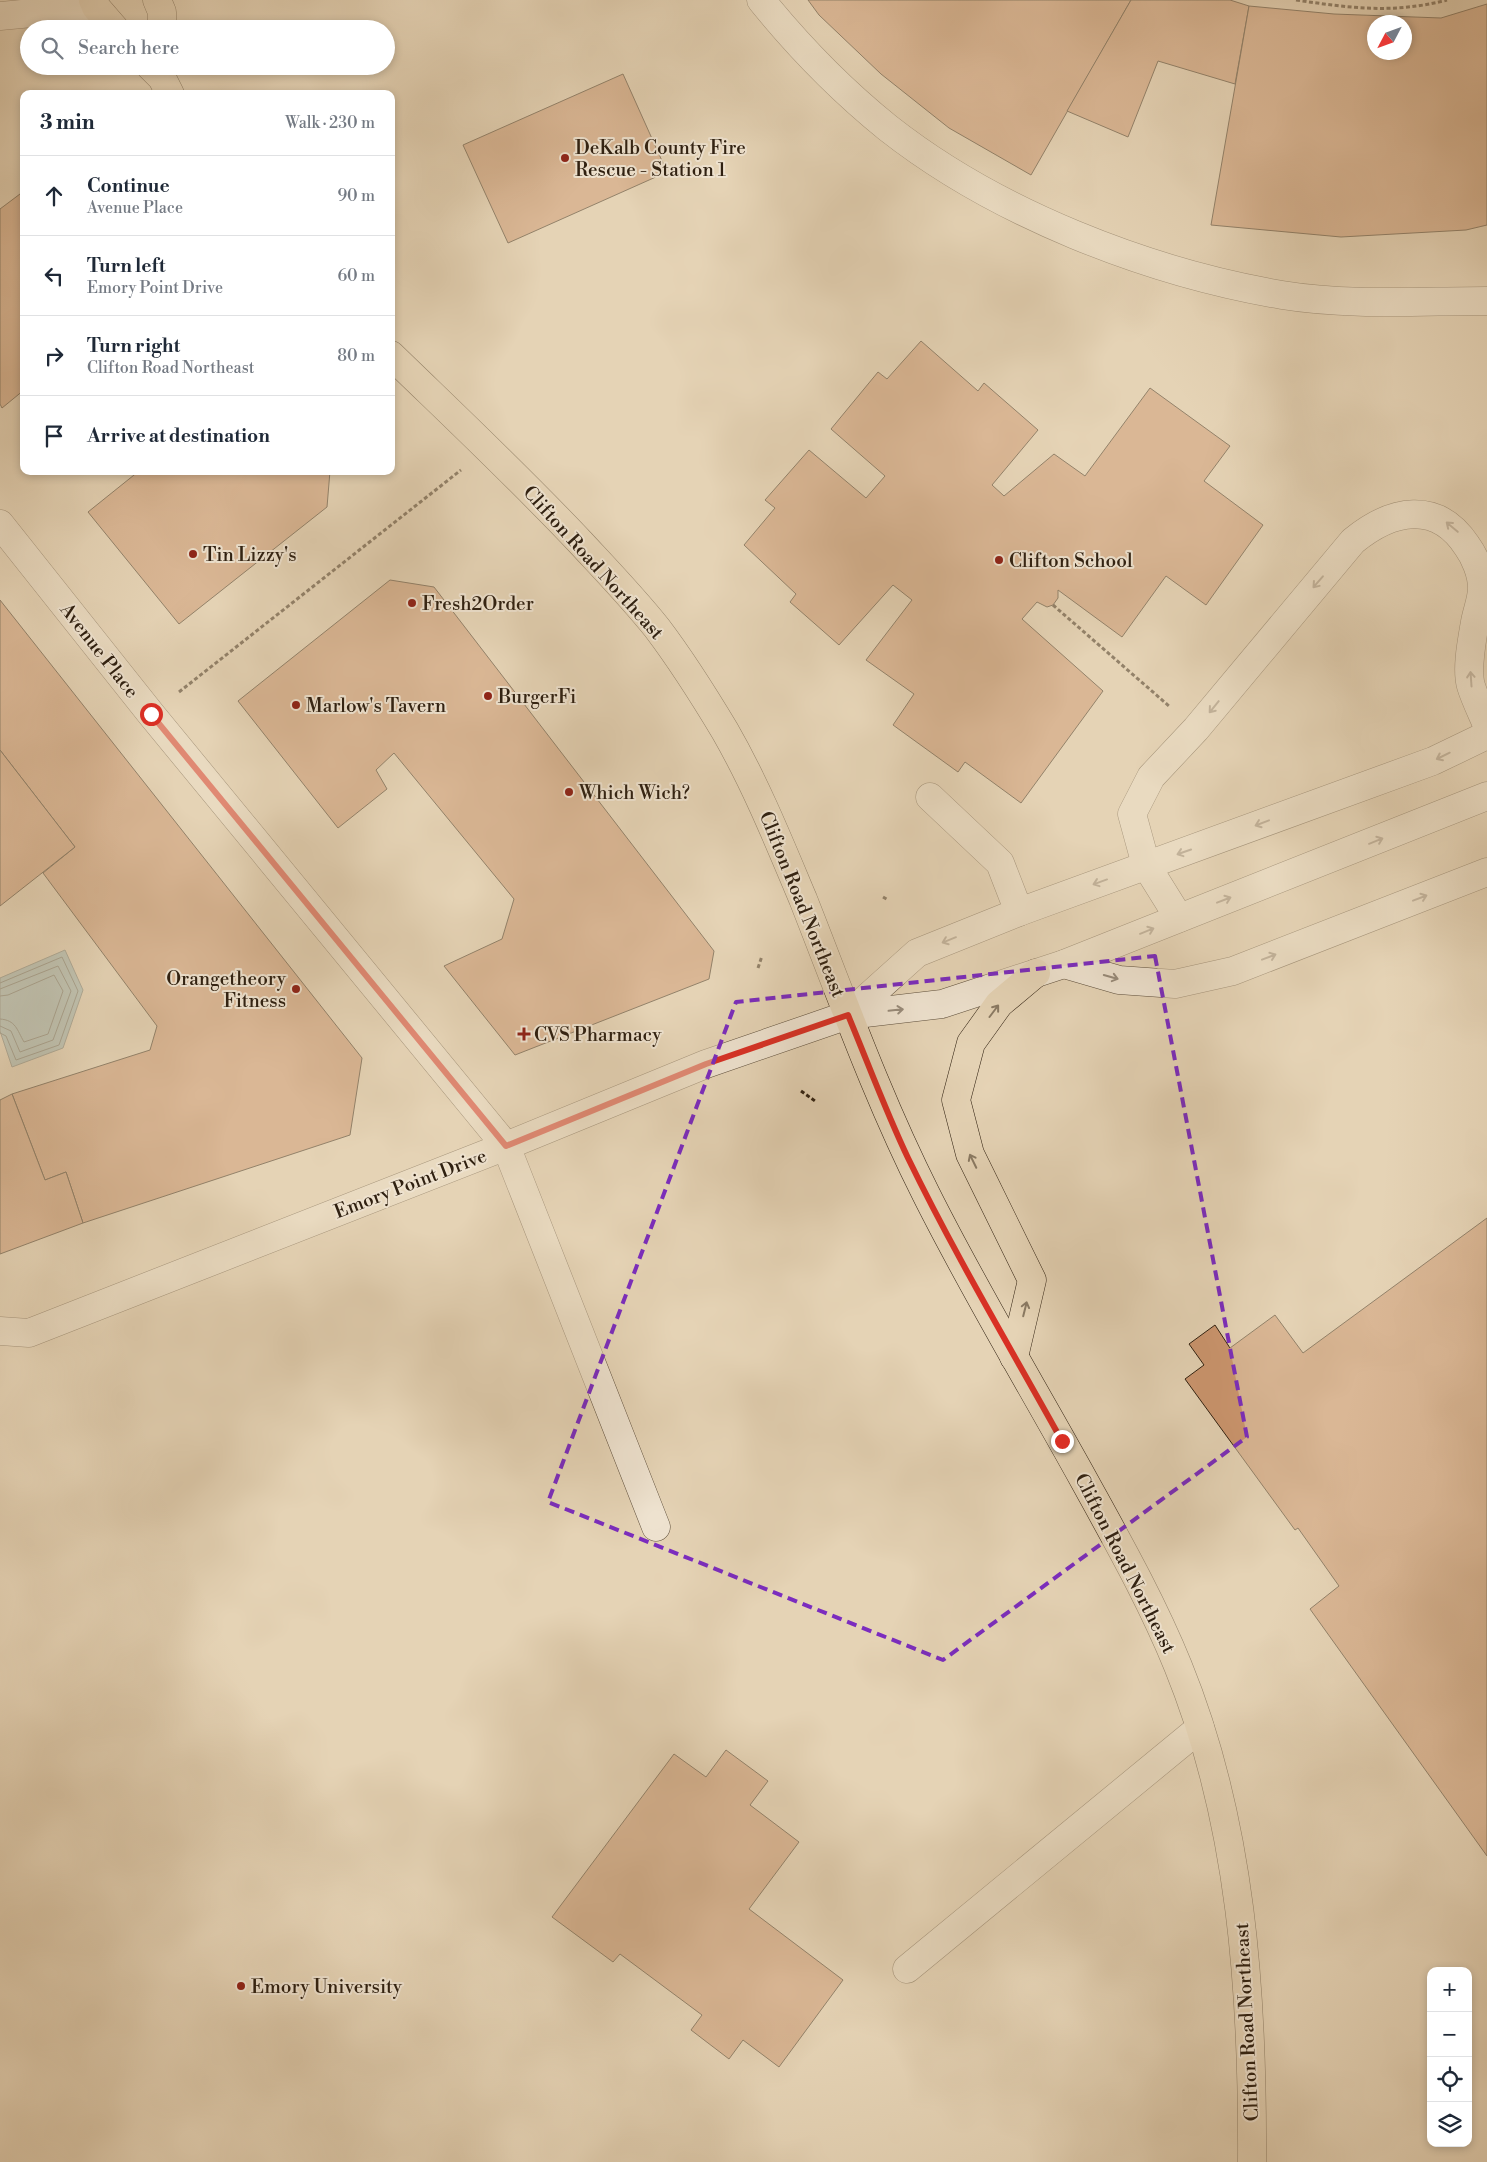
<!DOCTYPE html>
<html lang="en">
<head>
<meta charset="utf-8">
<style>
  :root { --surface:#fff; --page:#f6f6f7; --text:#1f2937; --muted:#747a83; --line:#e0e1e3 }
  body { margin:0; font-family:"Libre Bodoni",serif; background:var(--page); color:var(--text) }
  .controls { position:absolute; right:15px; bottom:15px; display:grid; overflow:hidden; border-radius:10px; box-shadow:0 2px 8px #0003 }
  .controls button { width:45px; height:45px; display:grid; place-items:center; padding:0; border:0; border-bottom:1px solid var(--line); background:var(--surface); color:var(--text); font:25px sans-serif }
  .compass { position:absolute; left:1367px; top:15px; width:45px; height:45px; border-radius:50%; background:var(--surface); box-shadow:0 2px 8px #0003; rotate:229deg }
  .stop { position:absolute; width:15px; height:15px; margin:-11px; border:4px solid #d93025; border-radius:50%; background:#fff }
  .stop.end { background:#d93025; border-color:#fff; box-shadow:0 1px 5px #0008 }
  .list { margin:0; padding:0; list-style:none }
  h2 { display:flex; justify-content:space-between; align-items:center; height:65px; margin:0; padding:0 20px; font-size:21px }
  h2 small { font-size:16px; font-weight:400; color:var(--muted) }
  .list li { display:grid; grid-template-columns:32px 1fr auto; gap:15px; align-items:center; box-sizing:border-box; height:80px; padding:0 20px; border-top:1px solid var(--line) }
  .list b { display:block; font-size:19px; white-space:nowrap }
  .list p { margin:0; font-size:16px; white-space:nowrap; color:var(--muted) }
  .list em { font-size:16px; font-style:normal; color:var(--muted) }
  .icon { flex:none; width:28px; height:28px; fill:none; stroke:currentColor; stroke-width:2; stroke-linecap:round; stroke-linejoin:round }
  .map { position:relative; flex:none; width:1487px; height:2162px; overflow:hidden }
  .search { position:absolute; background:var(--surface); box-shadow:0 2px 8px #0003; left:20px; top:20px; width:375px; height:55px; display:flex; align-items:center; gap:12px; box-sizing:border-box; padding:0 18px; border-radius:28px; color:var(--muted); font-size:19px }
  .panel { position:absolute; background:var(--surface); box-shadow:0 2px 8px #0003; left:20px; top:90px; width:375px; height:385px; border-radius:10px }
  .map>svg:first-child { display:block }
  .water { fill:#99b6b7; stroke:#6f7a75 }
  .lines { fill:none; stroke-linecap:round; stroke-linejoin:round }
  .shore { stroke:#646b64; stroke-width:1 }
  .building { fill:#cc966f; stroke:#2f2011; fill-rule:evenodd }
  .minor-casing { stroke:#5c4d3a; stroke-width:29 }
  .major-casing { stroke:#2f2011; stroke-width:29 }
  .path { stroke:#2f2011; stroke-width:3; stroke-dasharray:4 2.5; stroke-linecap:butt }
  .minor { stroke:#eee2cf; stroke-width:28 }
  .major { stroke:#e5d3b5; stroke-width:28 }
  .oneway { stroke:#988b7a }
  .oneway2 { stroke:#8a7a63 }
  .route { stroke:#d93025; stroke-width:6 }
  .marked { fill:none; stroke:#7b2cbf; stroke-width:4; stroke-dasharray:10 6; stroke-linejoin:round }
  .poi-dot { fill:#8f2418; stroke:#eee2cf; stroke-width:2 }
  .labels { text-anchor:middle; stroke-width:4; stroke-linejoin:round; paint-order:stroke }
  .poi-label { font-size:19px; fill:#2f2011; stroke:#eee2cf; text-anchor:start }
  .street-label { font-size:19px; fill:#2f2011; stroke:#eee2cf }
</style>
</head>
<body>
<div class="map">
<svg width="1487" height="2162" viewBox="0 0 1487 2162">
  <rect width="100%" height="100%" fill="#e5d3b5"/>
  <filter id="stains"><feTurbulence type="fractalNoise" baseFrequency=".004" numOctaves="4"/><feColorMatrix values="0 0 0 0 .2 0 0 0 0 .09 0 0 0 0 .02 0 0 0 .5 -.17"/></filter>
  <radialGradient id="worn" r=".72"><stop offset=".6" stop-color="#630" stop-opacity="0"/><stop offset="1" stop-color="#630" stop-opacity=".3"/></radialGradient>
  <path class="water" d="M65,950l18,40 -20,58 -51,19 -12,-36v-53z"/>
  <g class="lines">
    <g class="shore">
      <path d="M0,983l62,-26 16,34 -19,54 -43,15 -10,-24 -6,-3"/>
      <path d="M0,989l58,-23 13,25 -18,49 -33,12 -9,-21 -11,-5"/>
      <path d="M0,996l8,-1 46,-20 9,16 -15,43 -24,8c-7,-12 -8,-22 -24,-23"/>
    </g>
  </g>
  <g class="building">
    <path d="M808,0h323l-100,175 -82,-47 -68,-54 -62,-59z"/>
    <path d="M1131,0h99l19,6 -14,78 -77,-23 -30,76 -61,-26z"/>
    <path d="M1487,4v221l-21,5 -125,7 -130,-12 38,-219 85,8 107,4zM1374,22h30v30h-30z"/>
    <path d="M623,74l44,98 -159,71 -45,-98z"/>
    <path d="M24,191v199l-22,18 -2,-4v-195z"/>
    <path d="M921,341l57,50 6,-8 54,47 -46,55 12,11 50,-42 31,22 65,-88 80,58 -26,35 59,44 -57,80 -40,-29 -44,61 -64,-47v8l-5,7 -6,2 -10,-5 -15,17 81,72 -82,112 -56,-41 -7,10 -65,-47 21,-31 -48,-34 46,-60 -19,-15 -54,60 -49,-43 6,-8 -52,-49 31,-37 -10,-8 44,-50 57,48 19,-22 -54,-47 47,-57 9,7z"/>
    <path d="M139,471h191l-3,36 -148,117 -91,-112z"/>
    <path d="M390,580l44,7 280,364 -5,28 -194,76 -71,-89 58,-27 12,-40 -120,-146 -18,17 11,19 -49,39 -100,-127z"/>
    <path d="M0,600l362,458 -12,77 -267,88 -17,-51 -21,8 -33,-86 138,-44 7,-24 -114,-153 32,-26 -75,-97z"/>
    <path d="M0,750l75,97 -75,59z"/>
    <path d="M12,1094l33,86 21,-8 17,51 -83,31v-154z"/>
    <path d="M1487,1218v638l-177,-247 29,-23 -41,-58 -3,2 -110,-151 19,-14 -15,-21 26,-19 15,23 45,-33 28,38z"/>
    <path d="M726,1750l42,31 -18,24 49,37 -50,67 94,71 -64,87 -36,-27 -14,19 -38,-29 11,-15 -82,-61 -7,8 -61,-45 122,-163 32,23z"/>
  </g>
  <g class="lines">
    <defs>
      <g id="minor">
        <path d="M761,0c38,47 80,90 127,128 108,85 259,144 394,167 67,11 137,6 205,6"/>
        <path d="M0,16l96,-9"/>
        <path d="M0,524l151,190 355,432 150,381"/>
        <path d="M930,797l70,66 19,49"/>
        <path d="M1179,918l-33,-53 -14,-51 19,-37 45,-48 157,-188c39,-32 84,-41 114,5 8,11 15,28 15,42 0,11 -5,23 -7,34 -3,18 -9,47 -4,64 4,13 11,27 16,39"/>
        <path d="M1064,964l55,16 56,4 58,-13 254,-99"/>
        <path d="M848,1015l69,-62 102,-41 414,-151 54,-26"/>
        <path d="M0,1331l29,2 477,-187 200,-82 142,-49 94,-11 122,-40 423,-168"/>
        <path d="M907,1969l293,-241"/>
      </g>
      <g id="major">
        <path d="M93,0l3,7 19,22"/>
        <path d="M157,0l5,12v17"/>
        <path d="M150,66l12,12 8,16"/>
        <path d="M391,355c64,62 129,123 190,188 26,28 52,55 76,85 25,33 47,68 68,103 31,54 54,111 78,168 39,99 75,200 123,295 49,98 106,192 159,288 33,60 67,120 93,184 64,157 75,328 74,496"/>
        <path d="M1014,1357l18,-77 -62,-126 -14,-54 15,-57 28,-39 37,-31"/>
      </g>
    </defs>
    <use href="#minor" class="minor-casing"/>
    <use href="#major" class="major-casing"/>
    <g class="path">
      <path d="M1296,0c54,8 97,14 151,0"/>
      <path d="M1053,605l116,101"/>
      <path d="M179,692l282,-222"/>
      <path d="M883,897l5,3"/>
      <path d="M758,968l4,-12"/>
      <path d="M801,1091l14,10"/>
    </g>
    <use href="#minor" class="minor"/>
    <use href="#major" class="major"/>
  </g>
  <defs><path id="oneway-shaft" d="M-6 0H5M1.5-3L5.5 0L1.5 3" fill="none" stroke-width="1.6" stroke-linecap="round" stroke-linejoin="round" transform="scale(1.25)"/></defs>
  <g class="oneway">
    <use href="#oneway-shaft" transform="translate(1452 527) rotate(-140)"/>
    <use href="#oneway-shaft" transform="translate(1318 582) rotate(131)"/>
    <use href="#oneway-shaft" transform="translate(1471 679) rotate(-94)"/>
    <use href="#oneway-shaft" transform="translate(1214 707) rotate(129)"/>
    <use href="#oneway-shaft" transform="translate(1443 756) rotate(154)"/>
    <use href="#oneway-shaft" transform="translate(1262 823) rotate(159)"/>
    <use href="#oneway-shaft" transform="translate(1376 841) rotate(-22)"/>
    <use href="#oneway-shaft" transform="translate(1184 852) rotate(161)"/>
    <use href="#oneway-shaft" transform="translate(1100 882) rotate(160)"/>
    <use href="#oneway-shaft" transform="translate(1420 898) rotate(-21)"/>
    <use href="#oneway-shaft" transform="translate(1224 900) rotate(-21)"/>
    <use href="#oneway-shaft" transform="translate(1147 931) rotate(-22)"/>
    <use href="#oneway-shaft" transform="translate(949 940) rotate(158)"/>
    <use href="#oneway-shaft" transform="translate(1269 957) rotate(-21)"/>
    <use href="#oneway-shaft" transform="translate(1111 977) rotate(16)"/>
    <use href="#oneway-shaft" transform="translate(896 1010) rotate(-6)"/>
  </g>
  <g class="oneway2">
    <use href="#oneway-shaft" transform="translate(994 1011) rotate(-53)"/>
    <use href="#oneway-shaft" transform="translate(973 1161) rotate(-116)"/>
    <use href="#oneway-shaft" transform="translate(1025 1309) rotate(-76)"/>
  </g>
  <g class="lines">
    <path class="route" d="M151,714l355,432 200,-82 142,-49c20,48 38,97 60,143 47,97 102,189 154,283"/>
  </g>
  <path d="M0 0H1487V2162H0ZM1155,956l92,481 -304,223 -395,-158 188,-500z" fill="#e5d3b5" fill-opacity=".55" fill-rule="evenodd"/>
  <path class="marked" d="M1155,956l92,481 -304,223 -395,-158 188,-500z"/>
  <g class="poi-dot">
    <circle cx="565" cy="158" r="5"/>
    <circle cx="193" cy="554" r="5"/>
    <circle cx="999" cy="560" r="5"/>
    <circle cx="412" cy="603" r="5"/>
    <circle cx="488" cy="696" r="5"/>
    <circle cx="296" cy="705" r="5"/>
    <circle cx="569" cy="792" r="5"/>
    <circle cx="296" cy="989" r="5"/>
    <path d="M521.5 1026.5h5v5h5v5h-5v5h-5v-5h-5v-5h5z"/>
    <circle cx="241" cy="1986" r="5"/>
  </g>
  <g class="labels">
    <g class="poi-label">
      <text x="575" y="154">DeKalb County Fire<tspan x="575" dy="22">Rescue - Station 1</tspan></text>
      <text x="203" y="561">Tin Lizzy's</text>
      <text x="1009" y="567">Clifton School</text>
      <text x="422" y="610">Fresh2Order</text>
      <text x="498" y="703">BurgerFi</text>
      <text x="306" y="712">Marlow's Tavern</text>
      <text x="579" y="799">Which Wich?</text>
      <text x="286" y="985" text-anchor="end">Orangetheory<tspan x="286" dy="22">Fitness</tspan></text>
      <text x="534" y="1041">CVS Pharmacy</text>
      <text x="251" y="1993">Emory University</text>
    </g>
    <g class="street-label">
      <text transform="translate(594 562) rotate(48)" y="7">Clifton Road Northeast</text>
      <text transform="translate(100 650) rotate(52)" y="7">Avenue Place</text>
      <text transform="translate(803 904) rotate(68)" y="7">Clifton Road Northeast</text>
      <text transform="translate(410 1183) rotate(-21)" y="7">Emory Point Drive</text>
      <text transform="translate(1126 1563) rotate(63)" y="7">Clifton Road Northeast</text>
      <text transform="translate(1246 2022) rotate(-93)" y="7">Clifton Road Northeast</text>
    </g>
  </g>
  <rect width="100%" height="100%" filter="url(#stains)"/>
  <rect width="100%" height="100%" fill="url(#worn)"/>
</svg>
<div class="controls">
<button>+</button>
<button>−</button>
<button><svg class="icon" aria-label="locate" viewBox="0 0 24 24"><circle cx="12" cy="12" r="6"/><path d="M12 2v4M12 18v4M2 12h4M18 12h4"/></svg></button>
<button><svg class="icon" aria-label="layers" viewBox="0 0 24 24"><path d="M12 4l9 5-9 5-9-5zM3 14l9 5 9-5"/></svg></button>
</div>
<svg class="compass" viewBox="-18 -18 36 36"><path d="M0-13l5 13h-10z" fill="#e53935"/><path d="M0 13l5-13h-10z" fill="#747a83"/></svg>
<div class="stop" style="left:151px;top:714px"></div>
<div class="stop end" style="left:1062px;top:1441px"></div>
<div class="search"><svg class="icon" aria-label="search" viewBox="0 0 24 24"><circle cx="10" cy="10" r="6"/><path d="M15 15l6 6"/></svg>Search here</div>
<section class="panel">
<h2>3 min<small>Walk · 230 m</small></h2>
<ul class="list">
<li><svg class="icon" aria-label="ahead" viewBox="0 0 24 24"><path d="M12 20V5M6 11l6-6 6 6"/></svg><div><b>Continue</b><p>Avenue Place</p></div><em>90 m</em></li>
<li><svg class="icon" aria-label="left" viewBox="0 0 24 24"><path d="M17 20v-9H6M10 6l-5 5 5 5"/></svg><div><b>Turn left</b><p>Emory Point Drive</p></div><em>60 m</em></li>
<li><svg class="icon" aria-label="right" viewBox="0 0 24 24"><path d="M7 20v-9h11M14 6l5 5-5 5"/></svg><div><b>Turn right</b><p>Clifton Road Northeast</p></div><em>80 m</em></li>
<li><svg class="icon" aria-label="arrive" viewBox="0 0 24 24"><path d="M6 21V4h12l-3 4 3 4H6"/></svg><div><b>Arrive at destination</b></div></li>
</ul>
</section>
</div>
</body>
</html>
